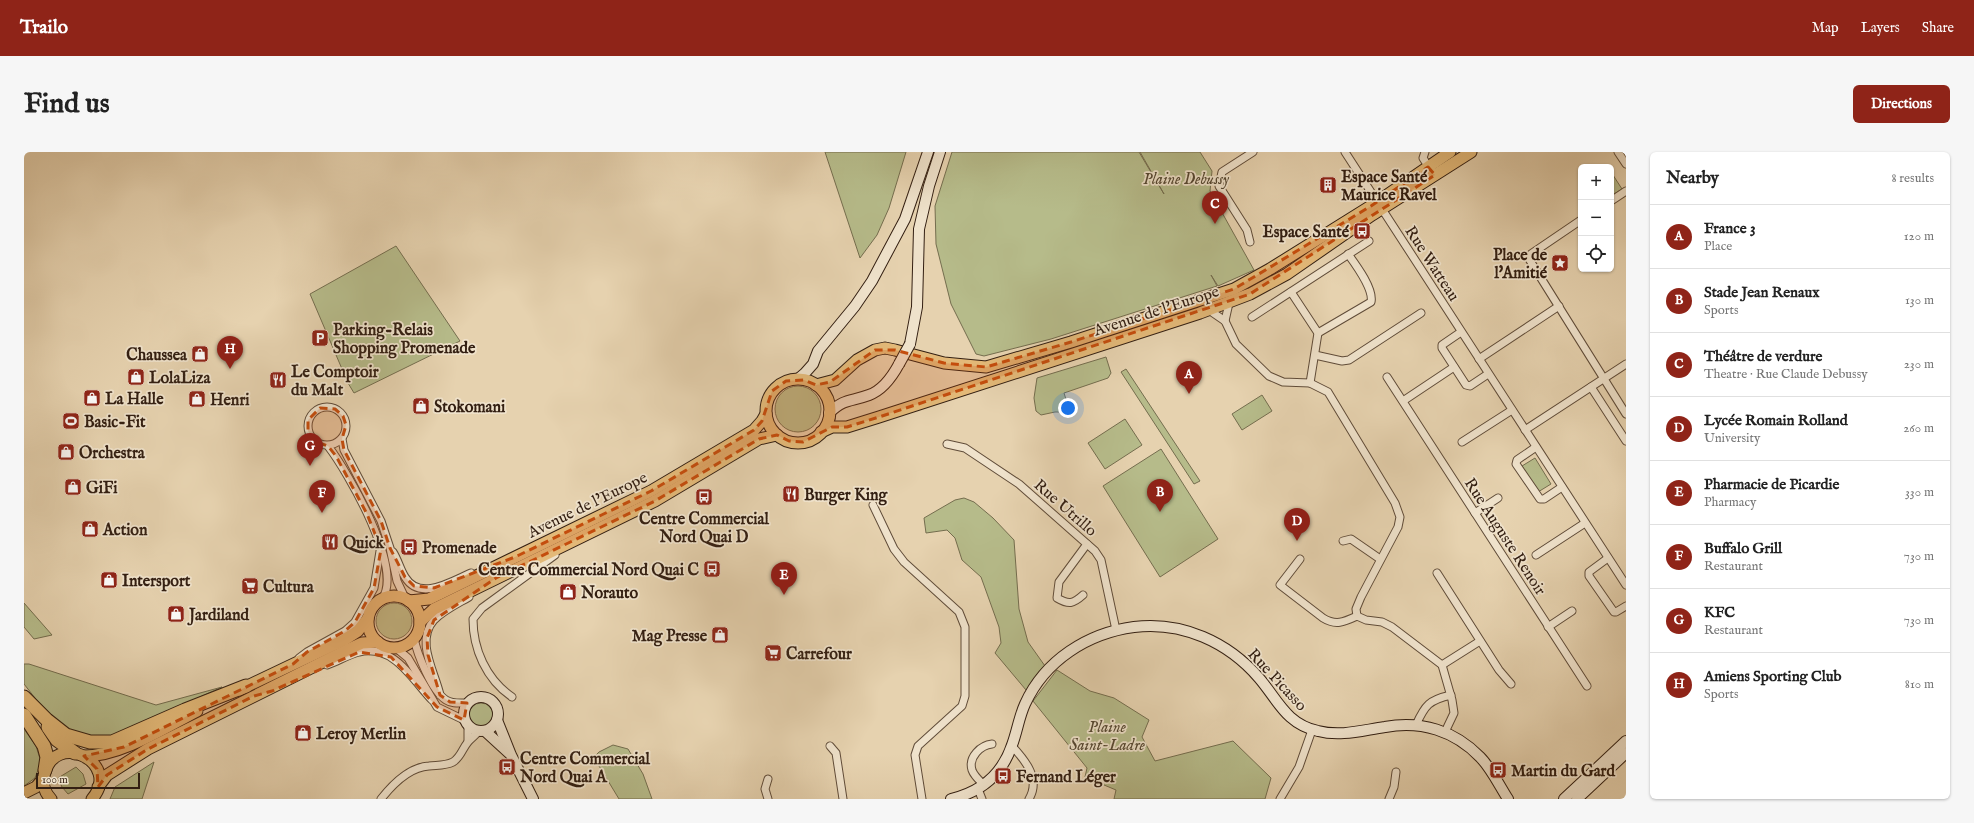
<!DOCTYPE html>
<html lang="en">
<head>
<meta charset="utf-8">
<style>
  :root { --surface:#fff; --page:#f6f6f6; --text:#222; --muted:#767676; --line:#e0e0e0; --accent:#8f2418 }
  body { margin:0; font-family:"IM FELL English",serif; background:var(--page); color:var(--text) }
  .controls { position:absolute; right:12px; top:12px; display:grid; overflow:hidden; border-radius:6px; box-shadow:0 1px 3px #0004 }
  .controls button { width:36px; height:36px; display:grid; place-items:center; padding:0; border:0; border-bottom:1px solid var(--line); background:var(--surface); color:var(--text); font:20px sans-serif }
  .scale { position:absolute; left:12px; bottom:10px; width:104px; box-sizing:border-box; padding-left:4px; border:2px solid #331f12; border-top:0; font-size:11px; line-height:14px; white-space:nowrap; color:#331f12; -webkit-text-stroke:3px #efe2cb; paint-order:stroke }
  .you { position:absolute; left:1044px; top:256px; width:14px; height:14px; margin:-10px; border:3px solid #fff; border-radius:50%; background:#1a73e8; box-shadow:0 0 0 6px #1a73e833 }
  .badge { display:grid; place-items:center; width:26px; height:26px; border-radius:50%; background:var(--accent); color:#fff; font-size:13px; font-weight:700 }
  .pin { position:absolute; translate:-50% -33px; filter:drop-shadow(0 1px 2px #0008) }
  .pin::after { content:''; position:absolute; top:21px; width:14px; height:12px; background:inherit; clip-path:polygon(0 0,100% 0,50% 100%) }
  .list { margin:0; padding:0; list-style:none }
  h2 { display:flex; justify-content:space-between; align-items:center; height:52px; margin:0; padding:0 16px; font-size:17px }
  h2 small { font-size:13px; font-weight:400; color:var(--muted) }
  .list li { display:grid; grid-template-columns:26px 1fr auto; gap:12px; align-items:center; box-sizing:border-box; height:64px; padding:0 16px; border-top:1px solid var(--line) }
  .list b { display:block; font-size:15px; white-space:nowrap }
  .list p { margin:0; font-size:13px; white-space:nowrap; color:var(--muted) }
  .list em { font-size:13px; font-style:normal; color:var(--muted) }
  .icon { flex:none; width:22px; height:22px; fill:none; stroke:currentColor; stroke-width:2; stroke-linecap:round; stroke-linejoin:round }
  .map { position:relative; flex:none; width:1602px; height:647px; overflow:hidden; border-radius:6px }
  header { display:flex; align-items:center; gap:24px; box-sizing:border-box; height:56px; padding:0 20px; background:var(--accent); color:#fff }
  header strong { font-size:19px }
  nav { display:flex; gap:22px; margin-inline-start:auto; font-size:14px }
  .intro { display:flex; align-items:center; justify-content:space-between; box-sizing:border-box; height:96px; padding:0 24px }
  h1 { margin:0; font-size:28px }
  .button { padding:10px 18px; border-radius:6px; background:var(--accent); color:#fff; font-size:14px; font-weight:700 }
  main { display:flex; gap:24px; padding:0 24px }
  aside { flex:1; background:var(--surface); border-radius:6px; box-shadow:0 1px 3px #0004 }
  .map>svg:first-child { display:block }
  .green { fill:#b6bb8a; stroke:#746d4e }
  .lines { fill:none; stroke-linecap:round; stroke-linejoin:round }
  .street-casing { stroke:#604c39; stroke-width:9 }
  .secondary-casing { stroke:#331f12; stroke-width:12 }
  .primary-casing { stroke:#331f12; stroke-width:13 }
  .highway-casing { stroke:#331f12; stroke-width:15 }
  .street { stroke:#efe2cb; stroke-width:7 }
  .secondary { stroke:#efe2cb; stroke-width:10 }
  .primary { stroke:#e3b978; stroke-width:11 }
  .highway { stroke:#e3b978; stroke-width:13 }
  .secondary-bridge-casing { stroke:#331f12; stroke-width:12; stroke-linecap:butt }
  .secondary-bridge { stroke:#efe2cb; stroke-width:10 }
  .marked { fill:#c44d0d; fill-opacity:0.2; stroke:#c44d0d; stroke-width:3; stroke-dasharray:8 5; stroke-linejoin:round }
  .labels { text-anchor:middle; stroke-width:3.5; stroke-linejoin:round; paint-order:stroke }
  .poi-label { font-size:16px; font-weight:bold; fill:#331f12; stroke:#efe2cb; text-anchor:start }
  .park-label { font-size:16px; font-style:italic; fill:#544630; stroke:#efe2cb }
  .street-label { font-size:16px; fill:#331f12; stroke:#efe2cb }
</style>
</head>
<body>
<header>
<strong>Trailo</strong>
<nav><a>Map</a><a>Layers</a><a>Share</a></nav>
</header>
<div class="intro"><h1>Find us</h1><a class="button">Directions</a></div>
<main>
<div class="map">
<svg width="1602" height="647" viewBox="0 0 1602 647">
  <rect width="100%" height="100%" fill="#e6d2af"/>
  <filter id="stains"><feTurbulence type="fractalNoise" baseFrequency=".005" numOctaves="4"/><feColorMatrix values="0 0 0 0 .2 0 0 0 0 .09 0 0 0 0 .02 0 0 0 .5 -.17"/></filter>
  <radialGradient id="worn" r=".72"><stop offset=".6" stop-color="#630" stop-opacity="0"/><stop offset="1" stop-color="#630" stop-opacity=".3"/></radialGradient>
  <g class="green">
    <path d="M801,0h81l-17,56 -12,27 -17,23z"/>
    <path d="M928,0h187l25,42 -24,-42h60l12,19 -2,20 44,79 -36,16 -7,-11 6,11 -166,53 -67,17 -8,-2 -25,-50 -15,-60 -1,-38z"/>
    <path d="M1587,20l11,17 -11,7z"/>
    <path d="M372,94l64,95 -106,52 -6,-10 -38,-89z"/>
    <path d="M1082,205l5,16 -3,5 -44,15 6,19h-15l-14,3 -5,-4 -2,-13 3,-20z"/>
    <path d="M1102,217l74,112 -6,3 -73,-112z"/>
    <circle cx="774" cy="257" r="23"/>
    <path d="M1238,243l10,16 -30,19 -10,-16z"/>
    <path d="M1101,267l17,26 -37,24 -17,-26z"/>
    <path d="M1137,297l57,90 -58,38 -57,-91z"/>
    <path d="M1511,306l16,26 -13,8 -16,-26z"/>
    <path d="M940,346l10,4 19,16 21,22 5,69 9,33 17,24 -19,24 -31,-37 6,-10 -2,-16 -18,-50 -19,-17 -7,-22 -8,-8 -21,3 -2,-15 31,-18z"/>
    <circle cx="370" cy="469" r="18"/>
    <path d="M0,451l28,32 -18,4 -10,-12z"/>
    <path d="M0,512h5l127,41 66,-18 -102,46 -14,4h-18l-22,-8 -16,-12 -26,-33z"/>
    <path d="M1033,518l33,21 24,7 35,22 -7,17 13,24 78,-20 38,37 -6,21h-151l2,-9 -31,-13 2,-9 -54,-67z"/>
    <circle cx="457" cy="563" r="12"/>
    <path d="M0,577l12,17 5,16 -6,16 -11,8z"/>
    <path d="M589,593l15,4 15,25 9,25h-33l-20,-33 -4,-10 4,-4z"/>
    <path d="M130,610l-12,37h-32l5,-12z"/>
    <path d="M52,615l7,7 3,10 -18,10 -6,-7 -4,-9z"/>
  </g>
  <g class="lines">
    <defs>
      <g id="street">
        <path d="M1321,0l281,433"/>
        <path d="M1401,0l-2,6 7,11"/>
        <path d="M1594,0l8,12"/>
        <path d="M1587,49l15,-10"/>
        <path d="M1557,68l-50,34 -2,5 97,155"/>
        <path d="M1226,90l-3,-12 -28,-44 3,-14 31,-20"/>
        <path d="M1267,140l27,41 -8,50"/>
        <path d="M1185,158l16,11 11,23 33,32 14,6 27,1 18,9 67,111 5,14 -2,10 -37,70 -5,12 1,7"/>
        <path d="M1228,165l117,-76"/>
        <path d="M1201,169l4,-18"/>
        <path d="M1437,180l-19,13v3l24,37 4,1 18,-12"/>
        <path d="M1294,181l53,-31c3,-13 -15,-37 -23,-48"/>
        <path d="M1291,203l27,6 7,-1 72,-47"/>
        <path d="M1455,207l80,-53"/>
        <path d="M1363,225l200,309"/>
        <path d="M1567,235l35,54"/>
        <path d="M1379,249l51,-34"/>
        <circle cx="303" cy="274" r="19"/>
        <path d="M1501,278l101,-66"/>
        <path d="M318,287l2,11 37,71 9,27 7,33 8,17"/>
        <path d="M1438,290l50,-32"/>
        <path d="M923,292l18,4 54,36 76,67 6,9 15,70"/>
        <path d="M304,294c20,26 76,123 54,153"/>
        <path d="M1512,295l-19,13 -1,4 24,35h4l18,-12"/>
        <path d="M849,353l21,44 10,13 55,50 6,15v69l-3,10 -44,40 -3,9 7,44"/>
        <path d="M1451,361l23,-15"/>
        <path d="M1319,389l8,-2 29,20"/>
        <path d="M369,400c5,8 7,17 12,25 15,25 47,4 66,-4"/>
        <path d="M1512,403l49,-32"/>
        <path d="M1584,406l-19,14v4l25,36h2l10,-6"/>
        <path d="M1276,407l-20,26 43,33c13,8 21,4 34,-2l9,4 16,2 10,5 50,38 10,35 2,13 -9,19"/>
        <path d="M1413,421l62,97 12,14"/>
        <path d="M1059,443c-10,9 -14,10 -26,3l2,-16 28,-38"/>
        <path d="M1524,475l24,-16"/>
        <path d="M390,486c3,16 18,53 32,62 6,4 13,3 21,3"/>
        <path d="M372,496l12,10 29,49 27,13"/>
        <path d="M275,506l8,-6 38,-21 10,-9 19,-34 6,-37"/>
        <path d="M303,513c11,-4 21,-10 32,-13 35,-8 53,27 73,48"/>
        <path d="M1418,513l38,-24"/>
        <path d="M416,543c-5,-23 -25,-54 -6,-75 10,-10 23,-16 35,-23"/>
        <path d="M488,545c-26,-18 -39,-48 -39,-78l9,-11 73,-53"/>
        <path d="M1392,573c9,-20 13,-25 35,-30"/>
        <path d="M444,574v15"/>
        <path d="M806,594l6,7 7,46"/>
        <path d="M988,594c13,14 29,33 17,53"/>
        <path d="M960,633c-4,-4 -10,-9 -12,-15 -4,-13 9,-25 20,-26"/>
        <path d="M954,637l4,10"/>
        <path d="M357,647c11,-14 29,-32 48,-33 8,-1 16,0 24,-4 8,-5 9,-13 15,-20 3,-4 8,-7 11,-11"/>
        <path d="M744,647l-3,-10 3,-10"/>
        <path d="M1256,647l19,-32 13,-37"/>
        <path d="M1365,647l5,-12 2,-15"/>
      </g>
      <g id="secondary">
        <path d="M886,192l7,-37 2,-78 10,-43 11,-34"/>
        <path d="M774,227l7,-6 8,-9 5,-13 37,-45 17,-25 33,-62 23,-67"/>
        <path d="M805,261c16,-15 21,-11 40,-18 14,-5 23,-18 30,-31"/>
        <circle cx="457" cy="562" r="17"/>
        <path d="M473,568l14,35 22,44"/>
        <path d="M461,579l24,22"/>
        <path d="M927,647c30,-7 51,-24 61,-54 5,-13 7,-28 13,-41 20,-44 63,-71 109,-77 48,-6 94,15 125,51 19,22 27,46 59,53 23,6 45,-1 67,-4 36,-7 70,4 95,30 11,11 19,28 28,42"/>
        <path d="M1540,647l62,-58"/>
        <path d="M1553,647l49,-46"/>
      </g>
      <g id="primary">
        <circle cx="774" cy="259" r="32"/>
        <path d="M792,233l19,-5 22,-20 18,-10 10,-2 10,2 49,13 42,4 85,-25 163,-53 36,-20 101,-63 79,-54"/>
        <path d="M797,280l11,-5h15l32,-10 321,-104 50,-19 37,-20 85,-59 99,-63"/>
        <circle cx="370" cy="470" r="26"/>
        <path d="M385,449l20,-2 222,-108 103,-61 8,-9 4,-7"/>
        <path d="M396,470l14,-13 221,-108 104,-62 18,-4"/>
        <path d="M215,538l105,-50 14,-9 10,-13"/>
        <path d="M60,604c37,0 80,-28 113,-45"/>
        <path d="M74,635l9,-12 41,-26 201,-100 13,-6 16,-1"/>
        <path d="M0,641l12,-6 7,-8"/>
        <path d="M27,647c-6,-6 -9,-15 -7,-23 10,-48 79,-13 48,23"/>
      </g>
      <g id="highway">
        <path d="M0,545l23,23 19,15 24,7h22l73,-32 61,-24"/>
        <path d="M0,563l20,31 3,11 -2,13"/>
        <path d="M24,575l9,13 18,13"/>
      </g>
    </defs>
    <use href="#street" class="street-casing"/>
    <use href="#secondary" class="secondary-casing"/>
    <use href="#primary" class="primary-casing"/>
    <use href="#highway" class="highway-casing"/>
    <use href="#street" class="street"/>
    <use href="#secondary" class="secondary"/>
    <use href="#primary" class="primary"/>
    <use href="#highway" class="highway"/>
    <defs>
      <path id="secondary-bridge" d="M875,212l11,-20"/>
    </defs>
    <use href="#secondary-bridge" class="secondary-bridge-casing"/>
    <use href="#secondary-bridge" class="secondary-bridge"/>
  </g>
  <path class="marked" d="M1404,15l7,8 -185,119 -371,123 -32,10h-15l-29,15 -14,-1 -12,-6 -18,4 -104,62 -159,77 -62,42 -7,18 1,17 12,40 10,7 17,1 -3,17 -27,-13 -46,-50 -32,-5 -87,39 -18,5 -106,53 -41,26 -9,12 -1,-18 -13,-13 40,-9 169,-83 14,-12 38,-21 10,-9 19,-34 7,-39 -14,-35 -31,-58 -8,-10 -14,-5 -6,-10v-11l12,-12 15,1 8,7 3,9 -4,14 2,11 37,71 9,27 15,29 9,9 20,2 81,-31 136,-66 103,-61 8,-9 10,-30 14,-10 18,-1 12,5 14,-3 45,-32h20l49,13 42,4 85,-25 163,-53 137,-83z"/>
  <defs>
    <symbol id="building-square" viewBox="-11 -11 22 22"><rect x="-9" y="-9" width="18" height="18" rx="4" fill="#8f2418" stroke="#efe2cb"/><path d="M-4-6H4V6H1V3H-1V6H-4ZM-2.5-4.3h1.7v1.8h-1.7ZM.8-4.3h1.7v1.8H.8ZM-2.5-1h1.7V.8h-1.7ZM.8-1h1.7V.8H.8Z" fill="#fff"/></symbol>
    <symbol id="bus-square" viewBox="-11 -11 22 22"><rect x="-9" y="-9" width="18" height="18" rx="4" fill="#8f2418" stroke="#efe2cb"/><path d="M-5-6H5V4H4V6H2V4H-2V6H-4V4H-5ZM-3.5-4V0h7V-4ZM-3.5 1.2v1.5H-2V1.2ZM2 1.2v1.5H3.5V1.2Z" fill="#fff"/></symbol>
    <symbol id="sight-square" viewBox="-11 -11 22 22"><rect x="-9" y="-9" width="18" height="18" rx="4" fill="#8f2418" stroke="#efe2cb"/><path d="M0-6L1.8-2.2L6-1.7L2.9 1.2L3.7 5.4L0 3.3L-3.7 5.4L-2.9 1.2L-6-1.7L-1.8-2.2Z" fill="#fff"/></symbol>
    <symbol id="parking-square" viewBox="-11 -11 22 22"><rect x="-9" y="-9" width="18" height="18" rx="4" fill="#8f2418" stroke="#efe2cb"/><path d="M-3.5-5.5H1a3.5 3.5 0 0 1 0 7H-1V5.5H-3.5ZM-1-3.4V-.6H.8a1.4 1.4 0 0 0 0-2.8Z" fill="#fff"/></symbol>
    <symbol id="shop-square" viewBox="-11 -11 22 22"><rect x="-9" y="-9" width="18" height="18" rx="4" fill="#8f2418" stroke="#efe2cb"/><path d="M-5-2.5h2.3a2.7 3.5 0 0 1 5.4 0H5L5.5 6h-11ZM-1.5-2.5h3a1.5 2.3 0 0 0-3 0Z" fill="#fff"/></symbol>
    <symbol id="restaurant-square" viewBox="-11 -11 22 22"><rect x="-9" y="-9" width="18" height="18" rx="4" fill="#8f2418" stroke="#efe2cb"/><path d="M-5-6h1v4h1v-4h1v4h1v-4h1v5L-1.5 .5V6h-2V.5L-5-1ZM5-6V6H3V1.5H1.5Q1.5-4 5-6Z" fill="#fff"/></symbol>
    <symbol id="stadium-square" viewBox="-11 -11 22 22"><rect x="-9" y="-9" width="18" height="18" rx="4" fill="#8f2418" stroke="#efe2cb"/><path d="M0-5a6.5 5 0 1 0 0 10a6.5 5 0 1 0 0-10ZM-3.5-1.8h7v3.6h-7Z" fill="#fff"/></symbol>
    <symbol id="supermarket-square" viewBox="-11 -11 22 22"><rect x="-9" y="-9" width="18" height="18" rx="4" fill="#8f2418" stroke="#efe2cb"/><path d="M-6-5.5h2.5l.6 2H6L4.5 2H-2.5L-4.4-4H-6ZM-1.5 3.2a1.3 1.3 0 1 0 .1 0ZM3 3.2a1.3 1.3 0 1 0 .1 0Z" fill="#fff"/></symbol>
  </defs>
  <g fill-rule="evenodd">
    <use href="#building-square" x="1294" y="23" width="20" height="20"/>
    <use href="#bus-square" x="1328" y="69" width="20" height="20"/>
    <use href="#sight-square" x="1526" y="101" width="20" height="20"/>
    <use href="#parking-square" x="286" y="176" width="20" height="20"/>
    <use href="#shop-square" x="166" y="192" width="20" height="20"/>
    <use href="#shop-square" x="102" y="215" width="20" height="20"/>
    <use href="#restaurant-square" x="244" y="218" width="20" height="20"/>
    <use href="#shop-square" x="58" y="236" width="20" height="20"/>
    <use href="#shop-square" x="163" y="237" width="20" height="20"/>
    <use href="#shop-square" x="387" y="244" width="20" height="20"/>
    <use href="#stadium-square" x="37" y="259" width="20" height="20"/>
    <use href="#shop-square" x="32" y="290" width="20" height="20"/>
    <use href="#shop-square" x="39" y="325" width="20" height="20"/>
    <use href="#restaurant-square" x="757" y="332" width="20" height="20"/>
    <use href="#bus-square" x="670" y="335" width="20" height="20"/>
    <use href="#shop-square" x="56" y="367" width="20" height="20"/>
    <use href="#restaurant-square" x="296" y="380" width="20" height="20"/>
    <use href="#bus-square" x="375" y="385" width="20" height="20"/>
    <use href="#bus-square" x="678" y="407" width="20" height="20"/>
    <use href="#shop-square" x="75" y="418" width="20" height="20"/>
    <use href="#supermarket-square" x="216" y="424" width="20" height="20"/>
    <use href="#shop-square" x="534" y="430" width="20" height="20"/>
    <use href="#shop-square" x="142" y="452" width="20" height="20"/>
    <use href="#shop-square" x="686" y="473" width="20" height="20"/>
    <use href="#supermarket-square" x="739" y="491" width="20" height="20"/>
    <use href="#shop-square" x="269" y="571" width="20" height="20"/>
    <use href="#bus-square" x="473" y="605" width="20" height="20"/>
    <use href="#bus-square" x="1464" y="608" width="20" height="20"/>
    <use href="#bus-square" x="969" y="614" width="20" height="20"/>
  </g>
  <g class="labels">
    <g class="poi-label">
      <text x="1317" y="30">Espace Santé<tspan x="1317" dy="18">Maurice Ravel</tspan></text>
      <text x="1325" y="85" text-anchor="end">Espace Santé</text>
      <text x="1523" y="108" text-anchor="end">Place de<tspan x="1523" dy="18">l'Amitié</tspan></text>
      <text x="309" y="183">Parking-Relais<tspan x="309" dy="18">Shopping Promenade</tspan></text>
      <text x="163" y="208" text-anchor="end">Chaussea</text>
      <text x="267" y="225">Le Comptoir<tspan x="267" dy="18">du Malt</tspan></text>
      <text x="125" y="231">LolaLiza</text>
      <text x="81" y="252">La Halle</text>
      <text x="186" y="253">Henri</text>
      <text x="410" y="260">Stokomani</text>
      <text x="60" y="275">Basic-Fit</text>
      <text x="55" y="306">Orchestra</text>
      <text x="62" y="341">GiFi</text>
      <text x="780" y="348">Burger King</text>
      <text x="680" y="372" text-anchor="middle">Centre Commercial<tspan x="680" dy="18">Nord Quai D</tspan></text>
      <text x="79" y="383">Action</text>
      <text x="319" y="396">Quick</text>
      <text x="398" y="401">Promenade</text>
      <text x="675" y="423" text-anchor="end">Centre Commercial Nord Quai C</text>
      <text x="98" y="434">Intersport</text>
      <text x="239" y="440">Cultura</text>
      <text x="557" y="446">Norauto</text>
      <text x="165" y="468">Jardiland</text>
      <text x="683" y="489" text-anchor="end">Mag Presse</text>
      <text x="762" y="507">Carrefour</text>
      <text x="292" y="587">Leroy Merlin</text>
      <text x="496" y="612">Centre Commercial<tspan x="496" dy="18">Nord Quai A</tspan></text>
      <text x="1487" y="624">Martin du Gard</text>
      <text x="992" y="630">Fernand Léger</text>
    </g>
    <g class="park-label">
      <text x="1162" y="32">Plaine Debussy</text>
      <text x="1083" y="580">Plaine<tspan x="1083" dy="18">Saint-Ladre</tspan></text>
    </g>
    <g class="street-label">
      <text transform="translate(1409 111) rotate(57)" y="6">Rue Watteau</text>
      <text transform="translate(1132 158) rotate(-18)" y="6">Avenue de l'Europe</text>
      <text transform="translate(563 352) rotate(-26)" y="6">Avenue de l'Europe</text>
      <text transform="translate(1042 355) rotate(41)" y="6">Rue Utrillo</text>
      <text transform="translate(1482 384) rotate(57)" y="6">Rue Auguste Renoir</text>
      <text transform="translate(1254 527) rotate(47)" y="6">Rue Picasso</text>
    </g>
  </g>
  <rect width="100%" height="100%" filter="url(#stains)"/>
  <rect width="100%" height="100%" fill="url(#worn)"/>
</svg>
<div class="controls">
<button>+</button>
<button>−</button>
<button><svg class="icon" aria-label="locate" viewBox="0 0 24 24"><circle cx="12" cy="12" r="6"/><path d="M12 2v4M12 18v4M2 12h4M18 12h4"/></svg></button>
</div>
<div class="scale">100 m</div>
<div class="you"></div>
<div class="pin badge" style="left:1165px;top:242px">A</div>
<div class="pin badge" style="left:1136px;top:360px">B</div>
<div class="pin badge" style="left:1191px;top:72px">C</div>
<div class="pin badge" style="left:1273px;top:389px">D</div>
<div class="pin badge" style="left:760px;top:443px">E</div>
<div class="pin badge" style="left:298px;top:361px">F</div>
<div class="pin badge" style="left:286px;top:314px">G</div>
<div class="pin badge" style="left:206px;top:217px">H</div>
</div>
<aside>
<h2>Nearby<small>8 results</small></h2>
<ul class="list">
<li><span class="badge">A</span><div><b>France 3</b><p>Place</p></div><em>120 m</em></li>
<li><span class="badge">B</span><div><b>Stade Jean Renaux</b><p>Sports</p></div><em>130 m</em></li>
<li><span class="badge">C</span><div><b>Théâtre de verdure</b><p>Theatre · Rue Claude Debussy</p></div><em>230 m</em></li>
<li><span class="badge">D</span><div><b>Lycée Romain Rolland</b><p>University</p></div><em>260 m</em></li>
<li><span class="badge">E</span><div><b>Pharmacie de Picardie</b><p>Pharmacy</p></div><em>330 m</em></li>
<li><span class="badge">F</span><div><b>Buffalo Grill</b><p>Restaurant</p></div><em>730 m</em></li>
<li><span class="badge">G</span><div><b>KFC</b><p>Restaurant</p></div><em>730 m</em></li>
<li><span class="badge">H</span><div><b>Amiens Sporting Club</b><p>Sports</p></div><em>810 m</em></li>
</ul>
</aside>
</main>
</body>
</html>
